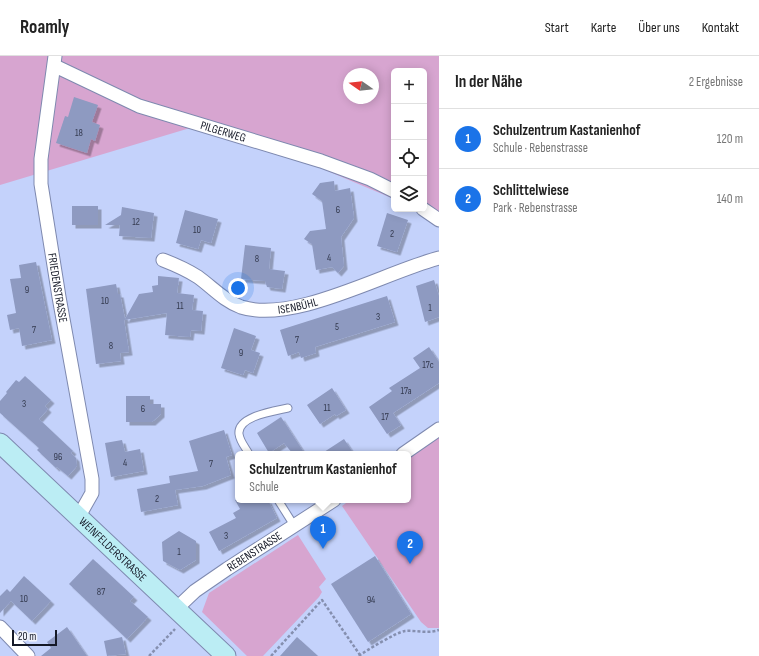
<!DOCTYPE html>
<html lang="de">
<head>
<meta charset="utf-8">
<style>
  :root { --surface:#fff; --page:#f6f6f6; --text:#222; --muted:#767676; --line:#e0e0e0; --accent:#1a73e8 }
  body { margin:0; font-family:"Sofia Sans Condensed",sans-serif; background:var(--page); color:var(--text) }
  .controls { position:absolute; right:12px; top:12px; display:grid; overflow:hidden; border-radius:6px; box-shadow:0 2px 10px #0003 }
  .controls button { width:36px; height:36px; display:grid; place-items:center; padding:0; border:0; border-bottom:1px solid var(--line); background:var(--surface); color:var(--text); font:20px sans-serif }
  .compass { position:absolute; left:343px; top:12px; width:36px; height:36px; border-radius:50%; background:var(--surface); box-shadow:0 2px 10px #0003; rotate:284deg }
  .scale { position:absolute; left:12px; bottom:10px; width:45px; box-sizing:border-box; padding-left:4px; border:2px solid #151927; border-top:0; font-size:11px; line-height:14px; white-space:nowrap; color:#151927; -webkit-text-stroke:3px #f1f3fc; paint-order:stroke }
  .you { position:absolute; left:238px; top:232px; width:14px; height:14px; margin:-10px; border:3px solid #fff; border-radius:50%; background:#1a73e8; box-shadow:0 0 0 6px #1a73e833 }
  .badge { display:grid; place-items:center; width:26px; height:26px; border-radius:50%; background:var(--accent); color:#fff; font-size:13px; font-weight:700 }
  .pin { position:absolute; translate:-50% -33px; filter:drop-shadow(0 1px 2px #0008) }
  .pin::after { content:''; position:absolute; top:21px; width:14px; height:12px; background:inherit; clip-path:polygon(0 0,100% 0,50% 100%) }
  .popup { position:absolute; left:235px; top:395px; width:176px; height:52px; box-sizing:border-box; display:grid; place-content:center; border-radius:6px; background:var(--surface); filter:drop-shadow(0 1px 3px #0005); font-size:13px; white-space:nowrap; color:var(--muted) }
  .popup b { font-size:15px; color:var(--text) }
  .popup::after { content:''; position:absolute; left:50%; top:100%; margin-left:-8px; border:8px solid transparent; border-top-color:var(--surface) }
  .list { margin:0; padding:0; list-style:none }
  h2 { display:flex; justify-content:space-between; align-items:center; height:52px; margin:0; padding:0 16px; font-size:17px }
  h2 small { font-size:13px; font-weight:400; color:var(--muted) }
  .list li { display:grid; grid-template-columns:26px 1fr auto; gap:12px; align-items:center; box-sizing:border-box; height:60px; padding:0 16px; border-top:1px solid var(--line) }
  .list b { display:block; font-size:15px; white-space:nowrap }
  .list p { margin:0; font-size:13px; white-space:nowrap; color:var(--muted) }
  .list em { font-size:13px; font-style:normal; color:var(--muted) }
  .icon { flex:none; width:22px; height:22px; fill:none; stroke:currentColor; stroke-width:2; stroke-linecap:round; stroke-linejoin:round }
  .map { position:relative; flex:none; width:439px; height:600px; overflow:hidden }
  header { display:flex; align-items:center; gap:24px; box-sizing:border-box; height:56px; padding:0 20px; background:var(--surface); border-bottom:1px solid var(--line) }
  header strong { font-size:19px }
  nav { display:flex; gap:22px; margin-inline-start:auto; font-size:14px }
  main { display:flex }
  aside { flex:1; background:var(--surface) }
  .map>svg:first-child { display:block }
  .green { fill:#d7a5d0; fill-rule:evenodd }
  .building { fill:#8e9ac1; filter:url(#shadow) }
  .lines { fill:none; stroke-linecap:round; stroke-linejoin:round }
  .lane-casing { stroke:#7e89af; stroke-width:9 }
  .street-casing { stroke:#7e89af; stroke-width:15 }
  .secondary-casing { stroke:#7e89af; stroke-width:21 }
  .path { stroke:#858faf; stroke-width:2.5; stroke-dasharray:3 2; stroke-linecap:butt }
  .lane { stroke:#fff; stroke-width:7 }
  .street { stroke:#fff; stroke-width:13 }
  .secondary { stroke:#bbedf4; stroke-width:19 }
  .labels { text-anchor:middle; stroke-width:3; stroke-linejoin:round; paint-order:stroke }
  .number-label { font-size:10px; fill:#33394e }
  .street-label { font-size:12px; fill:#151927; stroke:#f1f3fc }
</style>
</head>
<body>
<header>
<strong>Roamly</strong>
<nav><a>Start</a><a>Karte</a><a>Über uns</a><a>Kontakt</a></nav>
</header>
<main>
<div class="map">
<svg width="439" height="600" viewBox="0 0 439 600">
  <defs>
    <filter id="shadow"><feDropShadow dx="3.5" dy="3.5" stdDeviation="0" flood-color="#0004"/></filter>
  </defs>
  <rect width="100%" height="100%" fill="#c4d2fb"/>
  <g class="green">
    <path d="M0,0h439v162l-15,-9v-138h-30v128l-192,-81 -2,7 -200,60zM349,18h24v24h-24z"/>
    <path d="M439,381v191h-11l-7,-6 -79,-116 8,-6h58v-41z"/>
    <path d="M298,479l28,44 -7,8 3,5 -3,5 -56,59h-16l-45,-44 7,-19z"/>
  </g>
  <g class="building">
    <path d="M74,41l24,8 -6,17 8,3 -5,16 -4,-2 -4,14 -31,-10 9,-27 3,1z"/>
    <path d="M334,125l1,10 15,-3 4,30 -13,19 3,29 -6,7 -6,-6 -16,3 -4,-26 -8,-5 6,-8 16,-2 -4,-28 -10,-7 8,-11z"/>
    <rect x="72" y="150" width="26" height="19"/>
    <path d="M122,151l32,6 -3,25 -32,-2 1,-11h-15l16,-10z"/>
    <path d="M185,154l33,9 -7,24 -10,-3 -3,9 -22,-6z"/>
    <path d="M387,157l21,7 -11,32 -20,-6z"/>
    <path d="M245,189l26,3 -2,21 16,2 -3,18 -15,-2 -2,-6 -24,-2z"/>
    <path d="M36,206l16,78 -30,6 -3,-18 -9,2 -3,-15 9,-2 -6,-34 11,-1 -2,-13z"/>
    <path d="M158,220l21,2 -2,15 17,2 -2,15 11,1 -2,20 -10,-1 -1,7 -25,-2 2,-22 -43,7 5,32 -9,1 1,8 -25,3 -10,-75 30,-5 2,10h2l5,25 14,-25 14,-2 -1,-6 6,-1z"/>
    <path d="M434,224l5,16v21l-14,5 -9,-36z"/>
    <path d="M387,240l8,26 -80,25 1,6 -15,5 -2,-6 -11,4 -8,-26z"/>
    <path d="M234,272l22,8 -5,14 9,3 -7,20 -8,-3 -2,5 -22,-7z"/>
    <path d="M429,291l10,15v21l-46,30 8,12 -14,9 -18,-27 23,-16 -3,-3 31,-20 -7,-10z"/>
    <path d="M25,320l26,24 -6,6 3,3 -9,10 34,32 -2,2 5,5 1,8 -9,10 -11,-9 -1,1 -19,-18 2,-2 -39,-35v-12l7,-8 -1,-1 10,-12 3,2z"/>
    <path d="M332,332l14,22 -10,6 -1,-2 -15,10 -13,-19z"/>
    <path d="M126,340h24v8h11v10l-9,8h-26z"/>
    <path d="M281,361l24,37h-12l-9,-11 -15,10 -12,-20z"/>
    <path d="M224,374l8,25 -6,2 5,18 -28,11 -28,4 3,15 -37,7 -4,-23 33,-6 -1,-7 29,-5 -9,-30z"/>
    <path d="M344,383l10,15h-33z"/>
    <path d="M122,384l3,12 15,-3 4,22 -33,6 -6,-34z"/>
    <path d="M235,444h33l9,18 -58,33 -10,-19 27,-14 -3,-5 7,-4z"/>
    <path d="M179,475l17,10v19l-16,10 -17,-9 -1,-19z"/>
    <path d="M375,500l36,58 -43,28 -37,-58z"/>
    <path d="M93,503l41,38 -4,4 18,16 -21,22 -58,-55z"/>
    <path d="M24,520l27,25 -19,20 -21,-20 -11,12v-17l7,-7 3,3z"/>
    <path d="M67,571l20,29h-46l10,-8 -4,-6z"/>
    <path d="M122,581l4,17 -19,2 -3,-15z"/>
    <path d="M297,581l21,19h-38z"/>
  </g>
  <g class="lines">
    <defs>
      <g id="lane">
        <path d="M249,398c-3,-6 -9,-12 -10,-20 -2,-18 36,-23 49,-26"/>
        <path d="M278,444l17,27"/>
      </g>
      <g id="street">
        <path id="s1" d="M55,0l-14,103v25l18,113 33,182v14l-13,23"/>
        <path id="s2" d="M55,10l84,40 182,55 49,18 24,12"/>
        <path d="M423,153l16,11"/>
        <path id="s3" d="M163,204c13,5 24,10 35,17 14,10 26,24 43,30 53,17 144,-35 198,-49"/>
        <path d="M403,398l36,-25"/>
        <path id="s4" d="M177,552l18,-17 32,-22 107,-69"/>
        <path d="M0,571l28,29"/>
      </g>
      <g id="secondary">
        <path id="s5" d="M0,387l226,213"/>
      </g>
    </defs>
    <use href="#lane" class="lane-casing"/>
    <use href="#street" class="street-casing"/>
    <use href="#secondary" class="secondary-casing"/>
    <g class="path">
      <path d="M149,600l26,-27"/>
      <path d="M271,600l51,-56 38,55"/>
      <path d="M359,600c6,-5 38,-24 46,-25 11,-1 23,3 34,-1"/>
    </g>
    <use href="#lane" class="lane"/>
    <use href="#street" class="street"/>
    <use href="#secondary" class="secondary"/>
  </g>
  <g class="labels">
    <g class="number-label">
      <text x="79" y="80">18</text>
      <text x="338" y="157">6</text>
      <text x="136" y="169">12</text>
      <text x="197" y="177">10</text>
      <text x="392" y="181">2</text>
      <text x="329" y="205">4</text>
      <text x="257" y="206">8</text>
      <text x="27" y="237">9</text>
      <text x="105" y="248">10</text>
      <text x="180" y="253">11</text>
      <text x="430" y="255">1</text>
      <text x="378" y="264">3</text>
      <text x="337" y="274">5</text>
      <text x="34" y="277">7</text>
      <text x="297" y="287">7</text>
      <text x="111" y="293">8</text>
      <text x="241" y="300">9</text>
      <text x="428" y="312">17c</text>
      <text x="406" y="338">17a</text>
      <text x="24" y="351">3</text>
      <text x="327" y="355">11</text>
      <text x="143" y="356">6</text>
      <text x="385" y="364">17</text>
      <text x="58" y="404">96</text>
      <text x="125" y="410">4</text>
      <text x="211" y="411">7</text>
      <text x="157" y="446">2</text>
      <text x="226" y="483">3</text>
      <text x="179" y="499">1</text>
      <text x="101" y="539">87</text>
      <text x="24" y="546">10</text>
      <text x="371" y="547">94</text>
    </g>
    <g class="street-label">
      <text dy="4" stroke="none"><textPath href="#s2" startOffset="181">PILGERWEG</textPath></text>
      <text dy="4" stroke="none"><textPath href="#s1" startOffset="234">FRIEDENSTRASSE</textPath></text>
      <text dy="4" stroke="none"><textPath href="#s3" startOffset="149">ISENBÜHL</textPath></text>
      <text dy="4" stroke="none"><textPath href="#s5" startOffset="155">WEINFELDERSTRASSE</textPath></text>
      <text dy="4" stroke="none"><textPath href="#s4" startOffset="96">REBENSTRASSE</textPath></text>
    </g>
  </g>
</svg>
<div class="controls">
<button>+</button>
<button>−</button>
<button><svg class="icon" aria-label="locate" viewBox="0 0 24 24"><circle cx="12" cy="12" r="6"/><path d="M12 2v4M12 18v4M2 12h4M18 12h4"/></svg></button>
<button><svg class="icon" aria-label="layers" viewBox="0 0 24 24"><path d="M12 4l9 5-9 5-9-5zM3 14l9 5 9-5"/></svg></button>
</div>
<svg class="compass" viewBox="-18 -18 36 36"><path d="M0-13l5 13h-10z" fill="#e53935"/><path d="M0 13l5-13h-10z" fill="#767676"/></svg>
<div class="scale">20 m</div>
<div class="you"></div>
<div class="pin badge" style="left:323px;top:493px">1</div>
<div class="popup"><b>Schulzentrum Kastanienhof</b>Schule</div>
<div class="pin badge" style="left:410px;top:508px">2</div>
</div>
<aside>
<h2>In der Nähe<small>2 Ergebnisse</small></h2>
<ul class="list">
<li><span class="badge">1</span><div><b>Schulzentrum Kastanienhof</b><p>Schule · Rebenstrasse</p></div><em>120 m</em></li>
<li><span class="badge">2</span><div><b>Schlittelwiese</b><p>Park · Rebenstrasse</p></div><em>140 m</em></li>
</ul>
</aside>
</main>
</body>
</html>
